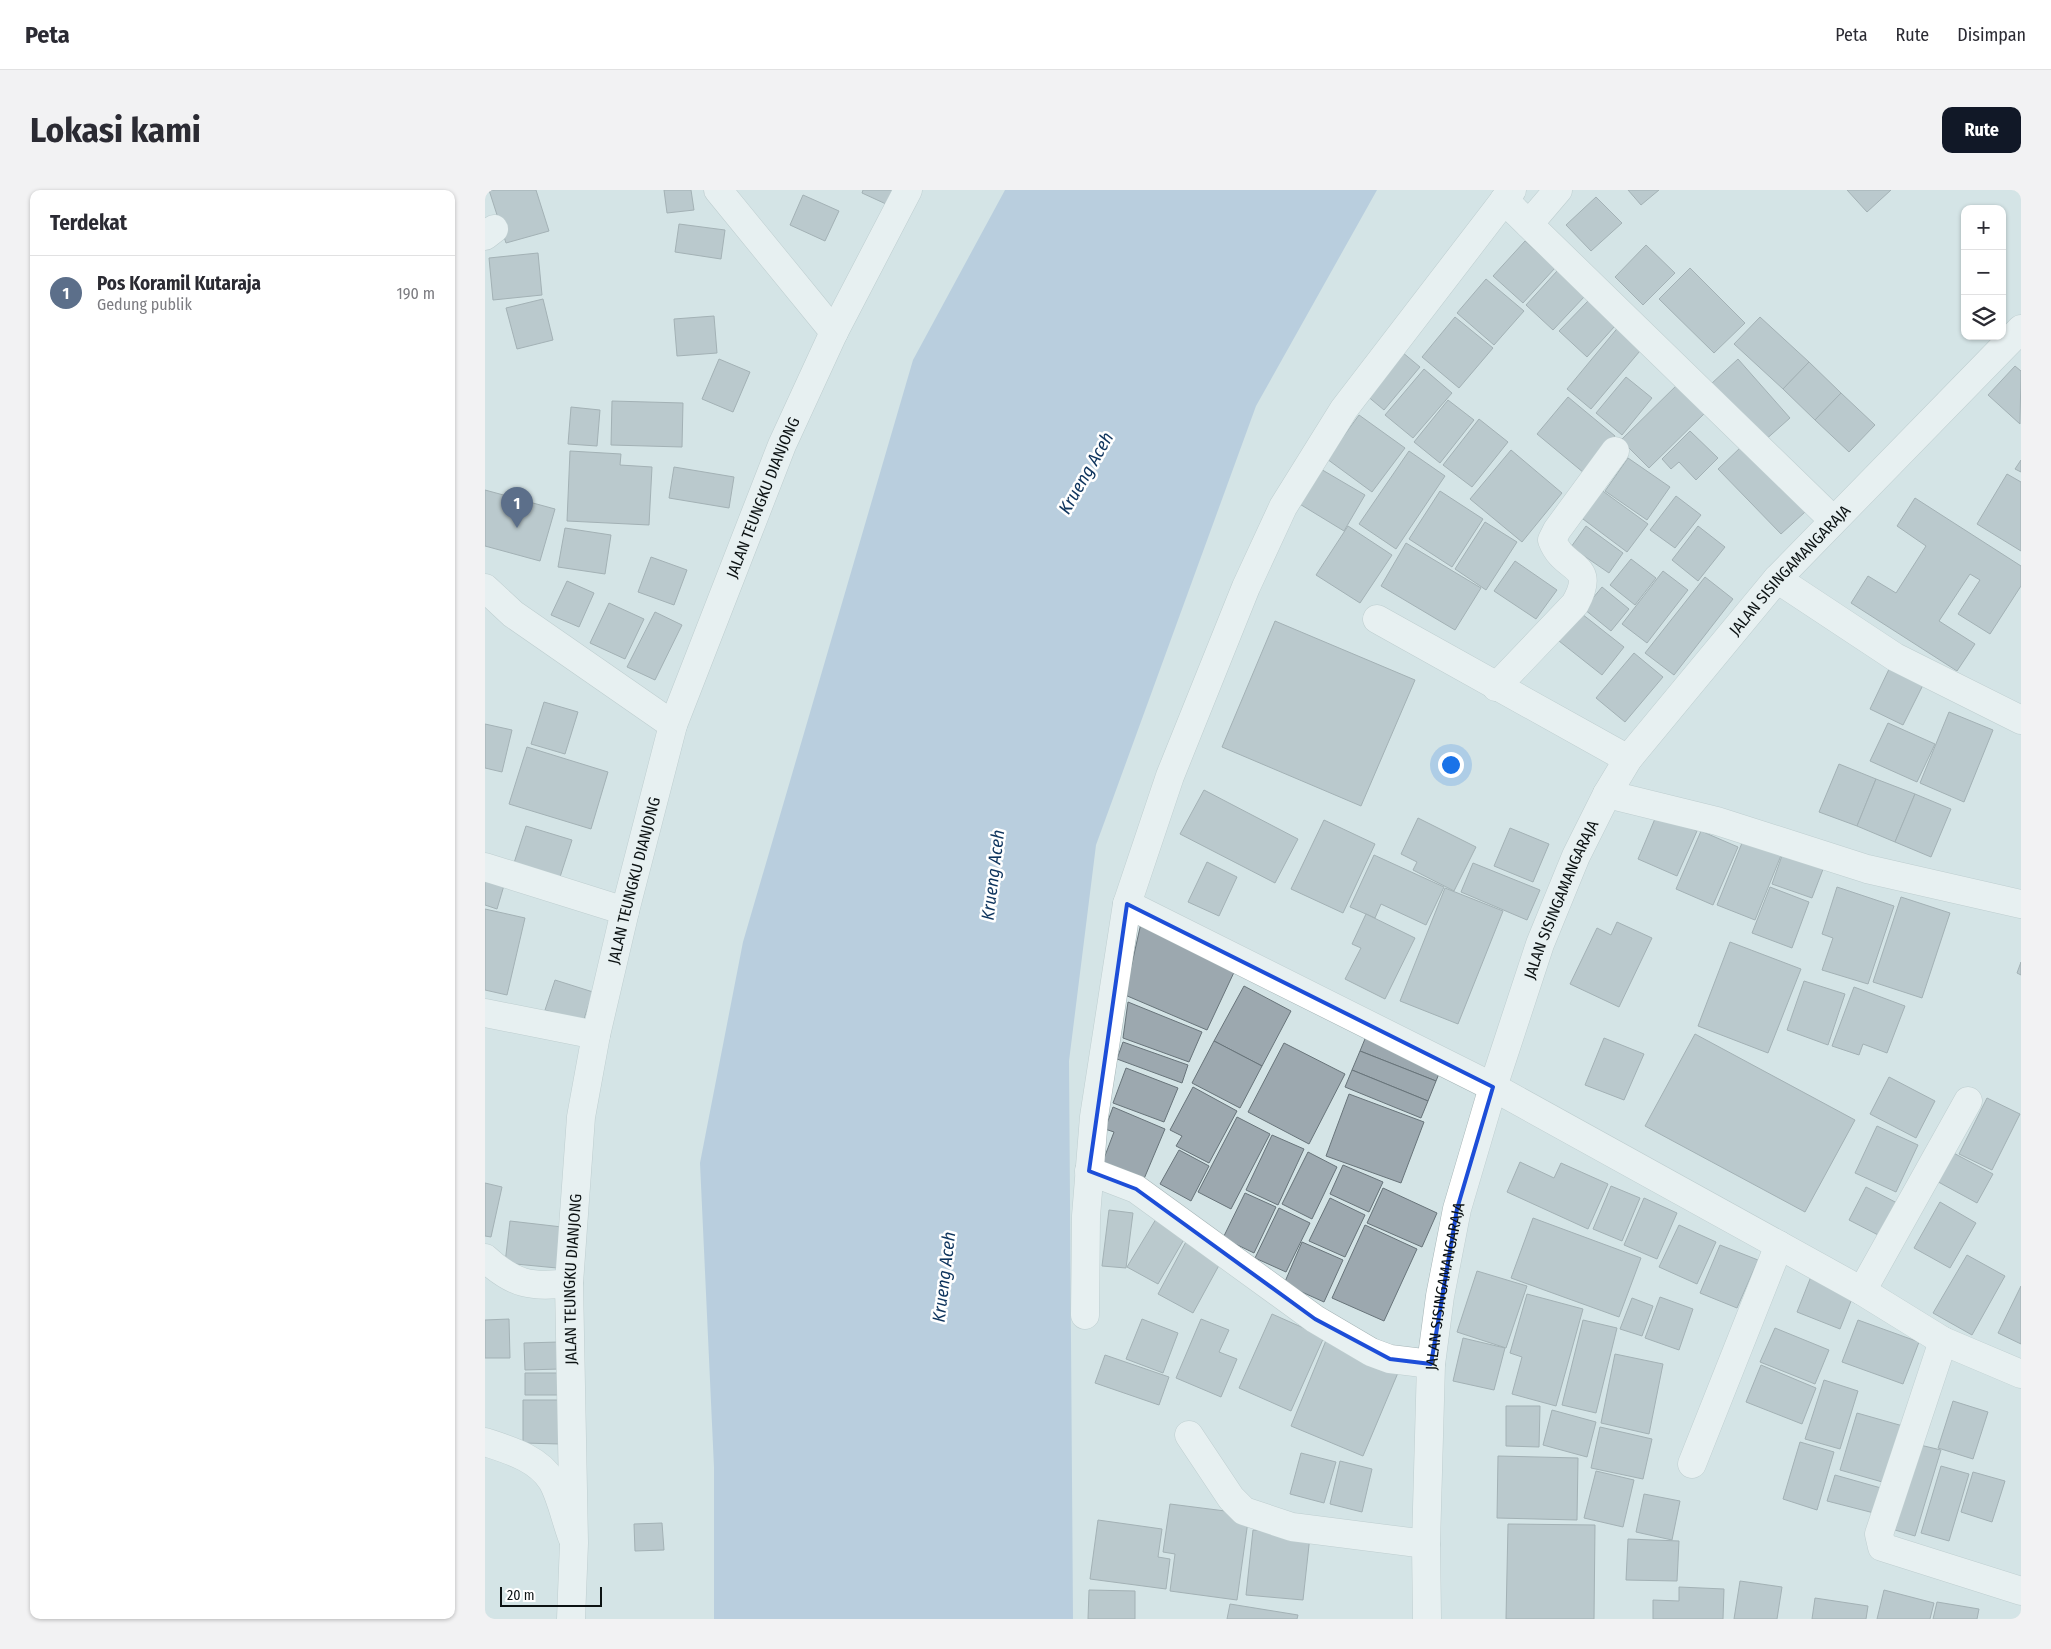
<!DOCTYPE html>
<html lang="id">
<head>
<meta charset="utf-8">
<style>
  :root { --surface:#fff; --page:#f2f2f3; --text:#2b2b33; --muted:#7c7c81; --line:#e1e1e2; --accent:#111827 }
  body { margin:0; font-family:"Fira Sans Condensed",sans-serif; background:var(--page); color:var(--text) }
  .controls { position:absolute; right:15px; top:15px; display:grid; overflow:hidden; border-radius:10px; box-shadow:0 1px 4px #0004 }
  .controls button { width:45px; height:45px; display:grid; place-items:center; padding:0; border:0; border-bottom:1px solid var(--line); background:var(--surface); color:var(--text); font:25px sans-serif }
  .scale { position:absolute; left:15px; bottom:12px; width:102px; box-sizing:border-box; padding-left:5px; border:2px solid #0c1213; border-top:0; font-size:14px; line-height:18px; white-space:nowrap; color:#0c1213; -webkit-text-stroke:4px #fff; paint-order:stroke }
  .you { position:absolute; left:965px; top:574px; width:18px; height:18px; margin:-12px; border:4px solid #fff; border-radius:50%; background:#1a73e8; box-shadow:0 0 0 8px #1a73e833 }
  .badge { display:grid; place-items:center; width:32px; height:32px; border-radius:50%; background:var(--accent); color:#fff; font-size:16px; font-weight:700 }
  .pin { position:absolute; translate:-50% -41px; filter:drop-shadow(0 1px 2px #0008) }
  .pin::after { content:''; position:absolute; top:26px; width:18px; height:15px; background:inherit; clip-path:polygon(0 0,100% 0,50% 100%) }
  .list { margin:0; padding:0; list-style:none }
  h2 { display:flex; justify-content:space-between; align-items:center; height:65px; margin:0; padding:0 20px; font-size:21px }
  h2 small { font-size:16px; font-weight:400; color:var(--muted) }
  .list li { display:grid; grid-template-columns:32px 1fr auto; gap:15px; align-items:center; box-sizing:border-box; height:75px; padding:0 20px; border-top:1px solid var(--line) }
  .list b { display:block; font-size:19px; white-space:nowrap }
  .list p { margin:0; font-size:16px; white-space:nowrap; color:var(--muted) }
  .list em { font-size:16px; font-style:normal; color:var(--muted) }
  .icon { flex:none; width:28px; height:28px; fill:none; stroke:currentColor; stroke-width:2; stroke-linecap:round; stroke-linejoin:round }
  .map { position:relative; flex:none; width:1536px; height:1429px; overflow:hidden; border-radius:10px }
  header { display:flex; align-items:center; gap:30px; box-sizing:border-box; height:70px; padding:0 25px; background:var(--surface); border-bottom:1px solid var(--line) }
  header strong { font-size:24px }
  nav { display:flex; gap:28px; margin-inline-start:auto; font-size:18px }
  .intro { display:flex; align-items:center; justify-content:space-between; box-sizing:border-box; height:120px; padding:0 30px }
  h1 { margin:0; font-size:35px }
  .button { padding:12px 22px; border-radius:10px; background:var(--accent); color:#fff; font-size:18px; font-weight:700 }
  main { display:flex; gap:30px; padding:0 30px }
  aside { flex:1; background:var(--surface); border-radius:10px; box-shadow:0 1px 4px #0004 }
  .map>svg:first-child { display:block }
  .water { fill:#99b4d4 }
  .building { fill:#9ca8af; stroke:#68747a }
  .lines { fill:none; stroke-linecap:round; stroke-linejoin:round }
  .street-casing { stroke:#a5b4b6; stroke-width:29 }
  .secondary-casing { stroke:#a5b4b6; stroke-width:29 }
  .street { stroke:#fff; stroke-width:28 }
  .secondary { stroke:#fff; stroke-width:28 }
  .marked { fill:none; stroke:#1d4ed8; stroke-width:4; stroke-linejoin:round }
  .labels { text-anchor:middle; stroke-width:5; stroke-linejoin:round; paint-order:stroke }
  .street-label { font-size:16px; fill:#0c1213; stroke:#fff }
  .water-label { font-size:18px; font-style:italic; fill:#0e345d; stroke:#fff }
</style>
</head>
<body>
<header>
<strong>Peta</strong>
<nav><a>Peta</a><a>Rute</a><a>Disimpan</a></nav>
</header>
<div class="intro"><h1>Lokasi kami</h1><a class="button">Rute</a></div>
<main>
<aside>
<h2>Terdekat<small></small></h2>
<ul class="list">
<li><span class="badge" style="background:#5c6f8a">1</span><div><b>Pos Koramil Kutaraja</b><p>Gedung publik</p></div><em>190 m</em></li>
</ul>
</aside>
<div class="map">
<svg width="1536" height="1429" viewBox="0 0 1536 1429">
  <rect width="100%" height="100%" fill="#d4e4e6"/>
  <path class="water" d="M520,0h372l-121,216 -160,439 -27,216 4,558h-359v-152l-14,-304 43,-221 170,-582z"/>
  <g class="building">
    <path d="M4,0h47l13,41 -43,12z"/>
    <path d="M179,0h27l3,20 -27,3z"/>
    <path d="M378,0h30l-7,14 -24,-11z"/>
    <path d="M1143,0h31l-18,15z"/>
    <path d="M1362,0h44l-24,22z"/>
    <path d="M318,5l36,16 -14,30 -35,-16z"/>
    <path d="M1111,7l26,26 -31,28 -25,-26z"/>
    <path d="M194,34l46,6 -4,29 -46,-7z"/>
    <path d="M1040,51l30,27 -32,35 -30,-27z"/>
    <path d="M1161,55l29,28 -32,32 -28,-28z"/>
    <path d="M53,63l4,42 -49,5 -4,-42z"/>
    <path d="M1205,78l55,55 -31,30 -55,-54z"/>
    <path d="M1072,81l28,25 -32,34 -27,-25z"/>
    <path d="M1001,89l38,32 -30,34 -37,-32z"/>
    <path d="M58,109l10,41 -36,9 -11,-41z"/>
    <path d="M1103,111l27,25 -28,31 -28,-26z"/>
    <path d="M229,126l3,37 -40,3 -3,-37z"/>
    <path d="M970,127l38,31 -34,40 -37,-31z"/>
    <path d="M1275,127l49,45 -26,27 -49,-45z"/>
    <path d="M1135,135l25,20 -54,64 -24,-20z"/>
    <path d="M917,162l18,15 -36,43 -18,-15z"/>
    <path d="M234,169l31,13 -17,40 -31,-13z"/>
    <path d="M1253,169l52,59 -27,24 -52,-58z"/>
    <path d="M1324,172l32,31 -26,27 -32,-31z"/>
    <path d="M1530,176l6,5 -1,53 -32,-29z"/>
    <path d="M939,179l28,24 -39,45 -28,-23z"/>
    <path d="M1141,187l26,21 -30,37 -26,-22z"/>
    <path d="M1196,191l28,28 -60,59 -28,-28z"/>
    <path d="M1356,203l34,32 -26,27 -34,-32z"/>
    <path d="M1083,207l47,39 -31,37 -47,-39z"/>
    <path d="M963,210l26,20 -34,43 -26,-21z"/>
    <path d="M127,211l71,2 -1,44 -71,-2z"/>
    <path d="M86,217l29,3 -3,36 -29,-2z"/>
    <path d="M874,225l46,33 -33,44 -45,-33z"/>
    <path d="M994,229l29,23 -36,45 -29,-22z"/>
    <path d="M1205,241l28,27 -22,22 -17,-18 -8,7 -9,-10z"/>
    <path d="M1256,257l64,65 -24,22 -63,-65z"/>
    <path d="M1026,260l51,43 -40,49 -52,-43z"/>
    <path d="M85,261l51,3 -1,11 32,2 -3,58 -82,-4z"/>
    <path d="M924,261l36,25 -49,73 -37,-25z"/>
    <path d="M1143,268l42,29 -23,33 -42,-29z"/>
    <path d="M1536,270v12l-6,-3z"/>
    <path d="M189,277l60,10 -5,31 -60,-10z"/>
    <path d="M834,278l46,27 -21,36 -46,-28z"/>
    <path d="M1522,284l14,8v69l-44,-27z"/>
    <path d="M1115,299l48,35 -21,28 -48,-36z"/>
    <path d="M0,300l70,19 -15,52 -55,-15z"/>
    <path d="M955,301l43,28 -31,48 -43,-28z"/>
    <path d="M1191,306l25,19 -26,33 -25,-18z"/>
    <path d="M1430,308l106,68v20l-31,48 -32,-20 22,-34 -10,-6 -31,47 36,23 -18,27 -106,-68 17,-27 28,17 30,-47 -29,-20z"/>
    <path d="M1000,332l32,20 -31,48 -31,-21z"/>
    <path d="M863,336l44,29 -32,48 -44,-28z"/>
    <path d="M1101,336l37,27 -14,20 -38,-26z"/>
    <path d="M1213,336l27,21 -27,34 -26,-21z"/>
    <path d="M80,338l46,7 -6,39 -47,-7z"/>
    <path d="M921,353l75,45 -26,42 -74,-44z"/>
    <path d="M166,367l36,13 -13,35 -36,-13z"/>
    <path d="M1146,369l25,19 -21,27 -25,-20z"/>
    <path d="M1030,371l42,29 -21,29 -42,-28z"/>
    <path d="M1178,381l25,19 -41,53 -25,-19z"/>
    <path d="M1220,387l28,22 -59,76 -29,-22z"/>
    <path d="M82,391l27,12 -15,34 -28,-12z"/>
    <path d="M1117,397l27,22 -18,22 -27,-22z"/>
    <path d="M124,413l35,16 -19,40 -35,-16z"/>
    <path d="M170,422l27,13 -27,55 -28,-13z"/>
    <path d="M1097,424l42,33 -22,28 -43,-34z"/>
    <path d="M790,431l140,59 -54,126 -139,-59z"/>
    <path d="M1149,463l29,24 -38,45 -29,-24z"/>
    <path d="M1406,475l34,16 -22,44 -33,-16z"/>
    <path d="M59,512l34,10 -13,42 -34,-10z"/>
    <path d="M1464,522l44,18 -29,72 -44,-19z"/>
    <path d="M1403,533l47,21 -18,38 -47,-21z"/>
    <path d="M0,534l27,6 -10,42 -17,-4z"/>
    <path d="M42,557l81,25 -17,57 -82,-25z"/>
    <path d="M1354,574l37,15 -19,47 -38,-14z"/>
    <path d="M1391,589l39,15 -20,48 -38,-16z"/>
    <path d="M719,600l94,49 -23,44 -95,-49z"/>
    <path d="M1430,604l36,15 -20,48 -36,-15z"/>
    <path d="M1172,624l40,17 -20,45 -39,-17z"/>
    <path d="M933,628l58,29 -22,44 -41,-21 4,-8 -16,-8z"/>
    <path d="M839,630l51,24 -32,69 -52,-24z"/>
    <path d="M41,636l46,14 -12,37 -46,-14z"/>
    <path d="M1025,638l39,16 -16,38 -39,-16z"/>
    <path d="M1216,641l37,16 -25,58 -37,-16z"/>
    <path d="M1261,643l38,15 -29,72 -38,-15z"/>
    <path d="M1299,660l41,14 -13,34 -40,-14z"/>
    <path d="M889,665l70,32 -18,38 -45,-21 -6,14 -25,-11z"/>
    <path d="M722,672l30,15 -18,39 -31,-14z"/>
    <path d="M988,673l67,27 -13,30 -66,-28z"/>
    <path d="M0,686l20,6 -8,27 -12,-4z"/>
    <path d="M1285,697l39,15 -17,46 -40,-15z"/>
    <path d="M1352,697l57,19 -26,78 -46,-14 11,-32 -11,-4z"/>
    <path d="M960,698l58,23 -45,113 -58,-23z"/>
    <path d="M1416,707l49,16 -28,85 -49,-16z"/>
    <path d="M0,719l40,9 -18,77 -22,-5z"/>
    <path d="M881,724l49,24 -30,61 -40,-20 16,-31 -9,-4z"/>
    <path d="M1132,732l35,16 -33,69 -49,-23 27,-56 14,7z"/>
    <path d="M656,733l95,45 -29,62 -82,-35z"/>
    <path d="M1245,752l71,27 -33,84 -70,-27z"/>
    <path d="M1536,772v13l-4,-2z"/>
    <path d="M70,790l38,12 -10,30 -38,-12z"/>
    <path d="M1319,791l41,13 -17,51 -41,-15z"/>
    <path d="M759,796l47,25 -29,55 -48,-25z"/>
    <path d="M1369,797l51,19 -18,47 -24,-9 -4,11 -27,-9z"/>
    <path d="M643,812l74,30 -13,30 -66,-24z"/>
    <path d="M882,844l76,30 -7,17 -76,-30z"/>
    <path d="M1210,844l160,86 -50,92 -160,-86z"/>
    <path d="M1119,848l40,16 -20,46 -39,-15z"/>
    <path d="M729,851l48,25 -22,42 -48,-25z"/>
    <path d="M638,852l65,23 -6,18 -65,-24z"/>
    <path d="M799,853l61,31 -36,70 -61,-32z"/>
    <path d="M875,861l76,30 -8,20 -76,-31z"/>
    <path d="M641,878l52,20 -14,34 -51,-19z"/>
    <path d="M867,880l76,31 -7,17 -76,-31z"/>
    <path d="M1404,887l46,24 -19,37 -46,-24z"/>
    <path d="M708,897l44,24 -28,52 -33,-17 6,-10 -12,-6z"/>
    <path d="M864,904l75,28 -23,61 -75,-27z"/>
    <path d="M1502,908l33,16 -28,56 -33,-16z"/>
    <path d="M628,917l52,22 -24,57 -41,-17 14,-37 -9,-3z"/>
    <path d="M752,927l33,17 -39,75 -33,-17z"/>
    <path d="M1392,936l41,19 -22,47 -41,-19z"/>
    <path d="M787,945l32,14 -26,56 -32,-15z"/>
    <path d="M1461,959l47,25 -16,29 -46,-25z"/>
    <path d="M694,960l30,16 -18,35 -31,-17z"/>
    <path d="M823,962l29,15 -25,52 -30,-15z"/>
    <path d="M1035,972l34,16 7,-15 47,21 -20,45 -81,-37z"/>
    <path d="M858,975l40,17 -14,30 -39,-18z"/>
    <path d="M0,993l17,4 -11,50 -6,-1z"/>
    <path d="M1126,996l29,12 -18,43 -29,-12z"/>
    <path d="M1381,997l35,18 -17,33 -35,-18z"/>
    <path d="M898,998l54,25 -15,34 -55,-24z"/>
    <path d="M760,1003l31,14 -22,46 -31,-15z"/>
    <path d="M845,1008l35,17 -20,42 -36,-16z"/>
    <path d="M1159,1008l33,15 -20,46 -33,-14z"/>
    <path d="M1455,1012l36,21 -26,45 -36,-20z"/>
    <path d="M794,1018l31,15 -24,49 -31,-14z"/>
    <path d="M624,1020l24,3 -7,55 -24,-2z"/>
    <path d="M1048,1028l108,40 -22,59 -108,-39z"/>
    <path d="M671,1029l30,17 -28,48 -31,-17z"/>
    <path d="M25,1031l52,6 -5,41 -52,-5z"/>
    <path d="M880,1035l52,24 -33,72 -52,-23z"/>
    <path d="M1194,1035l37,17 -19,42 -38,-17z"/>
    <path d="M703,1048l35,20 -30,55 -35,-19z"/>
    <path d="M817,1052l41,18 -19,42 -40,-18z"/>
    <path d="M1235,1055l38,15 -21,48 -37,-15z"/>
    <path d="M1482,1065l38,21 -33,59 -39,-22z"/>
    <path d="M992,1081l50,15 -21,62 -49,-16z"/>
    <path d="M1327,1084l43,17 -15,38 -43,-17z"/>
    <path d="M1536,1096v58l-23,-11z"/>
    <path d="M1042,1104l56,15 -27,97 -44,-12 10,-37 -12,-4z"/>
    <path d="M1175,1107l33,12 -14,41 -34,-12z"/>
    <path d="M1147,1108l21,8 -11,30 -22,-7z"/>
    <path d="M787,1124l52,23 -33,74 -52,-23z"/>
    <path d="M24,1129l1,39h-25v-38z"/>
    <path d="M657,1129l36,14 -15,40 -37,-14z"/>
    <path d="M716,1129l28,11 -10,22 18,7 -16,38 -45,-19z"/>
    <path d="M1098,1130l34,8 -21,85 -34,-8z"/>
    <path d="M1373,1130l61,22 -16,42 -61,-22z"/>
    <path d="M1290,1138l54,22 -14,34 -55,-22z"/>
    <path d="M842,1148l73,30 -37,88 -72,-30z"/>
    <path d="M978,1148l42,10 -11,42 -41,-9z"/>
    <path d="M74,1152l1,27 -35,1 -1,-27z"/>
    <path d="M1130,1164l48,10 -14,70 -48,-11z"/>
    <path d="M620,1165l64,22 -10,28 -64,-22z"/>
    <path d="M1276,1175l55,23 -14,36 -56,-22z"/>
    <path d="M40,1183h35l1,22h-36z"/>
    <path d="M1339,1190l34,11 -18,58 -35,-10z"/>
    <path d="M38,1210h38l-1,44 -37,-1z"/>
    <path d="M1468,1211l35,11 -15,47 -35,-11z"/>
    <path d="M1021,1216h34l-1,41 -33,-1z"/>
    <path d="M1067,1220l44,12 -9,35 -44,-12z"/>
    <path d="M1372,1223l46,13 -17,57 -46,-13z"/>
    <path d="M1115,1237l52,12 -9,40 -52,-11z"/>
    <path d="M1315,1252l34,10 -17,58 -34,-11z"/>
    <path d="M1435,1255l21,5 -26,86 -20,-6z"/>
    <path d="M816,1263l35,9 -12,41 -34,-9z"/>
    <path d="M1013,1266l80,2 -1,62 -80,-2z"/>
    <path d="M855,1271l32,8 -10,43 -32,-8z"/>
    <path d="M1456,1276l28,8 -20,67 -28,-8z"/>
    <path d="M1111,1281l38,9 -11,47 -39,-9z"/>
    <path d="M1488,1282l32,9 -13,41 -31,-10z"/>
    <path d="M1350,1285l46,13 -7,25 -47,-12z"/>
    <path d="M1159,1304l36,7 -8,39 -36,-8z"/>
    <path d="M685,1314l79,10 -12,86 -67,-9 5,-37 -12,-2z"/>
    <path d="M613,1330l64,9 -4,28 12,2 -4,30 -76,-10z"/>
    <path d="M177,1333l2,27 -29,1 -1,-27z"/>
    <path d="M1023,1334l87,1 -1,94h-88z"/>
    <path d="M768,1340l57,6 -7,64 -57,-5z"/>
    <path d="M1143,1349l51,2 -2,40 -51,-1z"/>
    <path d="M1255,1391l42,6 -5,32h-43z"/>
    <path d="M1194,1397l45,2 -1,30h-70v-19l26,1z"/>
    <path d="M604,1400l46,1v28h-47z"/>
    <path d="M1399,1400l50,13 -4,16h-53z"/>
    <path d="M1330,1408l53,8 -2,13h-54z"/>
    <path d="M1452,1412l42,7 -2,10h-44z"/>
    <path d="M745,1414l68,11 -1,4h-70z"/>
  </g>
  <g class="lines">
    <defs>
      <g id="street">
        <path d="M233,0l116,142"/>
        <path d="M1019,10l329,320"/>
        <path d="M1044,34l29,-34"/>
        <path d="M0,46l9,-7"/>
        <path d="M1292,389l118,78 126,63"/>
        <path d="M0,398l28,26 160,111"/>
        <path d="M892,429l251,140"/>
        <path d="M1011,497l79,-83c23,-42 -11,-32 -23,-64l5,-10 58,-79"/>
        <path d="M1122,604l110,27 150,48 154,35"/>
        <path d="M0,677l140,44"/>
        <path d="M642,714l366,183 369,204 81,50 78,33"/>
        <path d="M0,823l111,22"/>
        <path d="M604,981l47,18 179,130 56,33 19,7 41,5"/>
        <path d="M0,1068c28,26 46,30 84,25"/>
        <path d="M1377,1101l106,-190"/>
        <path d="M600,1125l1,-99 8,-99 33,-213 43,-128 76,-189 37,-80 61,-98 168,-219"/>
        <path d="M1458,1151l-64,193 3,13 139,44"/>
        <path d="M704,1245l42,63 13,13 48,16 134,17"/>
        <path d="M0,1252c24,8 53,16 67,39 8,13 14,40 20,56"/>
        <path d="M1207,1274l87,-219"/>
        <path id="s1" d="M942,1429l-1,-75 5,-180 9,-68 17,-87 36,-122 47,-143 36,-88 31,-62 21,-35 149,-180 244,-250"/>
      </g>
      <g id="secondary">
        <path id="s2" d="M86,1429l3,-76 -5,-260 12,-166 15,-82 29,-124 48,-186 109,-280 52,-113 74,-142"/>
      </g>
    </defs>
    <use href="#street" class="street-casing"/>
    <use href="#secondary" class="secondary-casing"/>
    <use href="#street" class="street"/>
    <use href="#secondary" class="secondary"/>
  </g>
  <path d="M0 0H1536V1429H0ZM642,714l366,183 -36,122 -26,155 -41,-5 -75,-40 -179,-130 -47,-18z" fill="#d4e4e6" fill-opacity=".55" fill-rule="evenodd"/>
  <path class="marked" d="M642,714l366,183 -36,122 -26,155 -41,-5 -75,-40 -179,-130 -47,-18z"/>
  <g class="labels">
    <g class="street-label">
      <text dy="6" stroke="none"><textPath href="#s2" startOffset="1150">JALAN TEUNGKU DIANJONG</textPath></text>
      <text dy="6" stroke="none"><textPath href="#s1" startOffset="1144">JALAN SISINGAMANGARAJA</textPath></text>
      <text dy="6" stroke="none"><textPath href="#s2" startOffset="745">JALAN TEUNGKU DIANJONG</textPath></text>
      <text dy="6" stroke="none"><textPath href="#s1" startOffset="739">JALAN SISINGAMANGARAJA</textPath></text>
      <text dy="6" stroke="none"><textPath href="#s2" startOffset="340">JALAN TEUNGKU DIANJONG</textPath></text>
      <text dy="6" stroke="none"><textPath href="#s1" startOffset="334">JALAN SISINGAMANGARAJA</textPath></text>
    </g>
    <g class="water-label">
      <text transform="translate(601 283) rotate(-60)" y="6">Krueng Aceh</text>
      <text transform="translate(508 685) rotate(-83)" y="6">Krueng Aceh</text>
      <text transform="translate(459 1087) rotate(-83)" y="6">Krueng Aceh</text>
    </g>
  </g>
</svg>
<div class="controls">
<button>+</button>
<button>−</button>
<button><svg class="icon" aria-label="layers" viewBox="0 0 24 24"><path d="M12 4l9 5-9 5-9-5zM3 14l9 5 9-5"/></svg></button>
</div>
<div class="scale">20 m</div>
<div class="you"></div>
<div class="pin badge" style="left:32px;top:338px;background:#5c6f8a">1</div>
</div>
</main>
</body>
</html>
